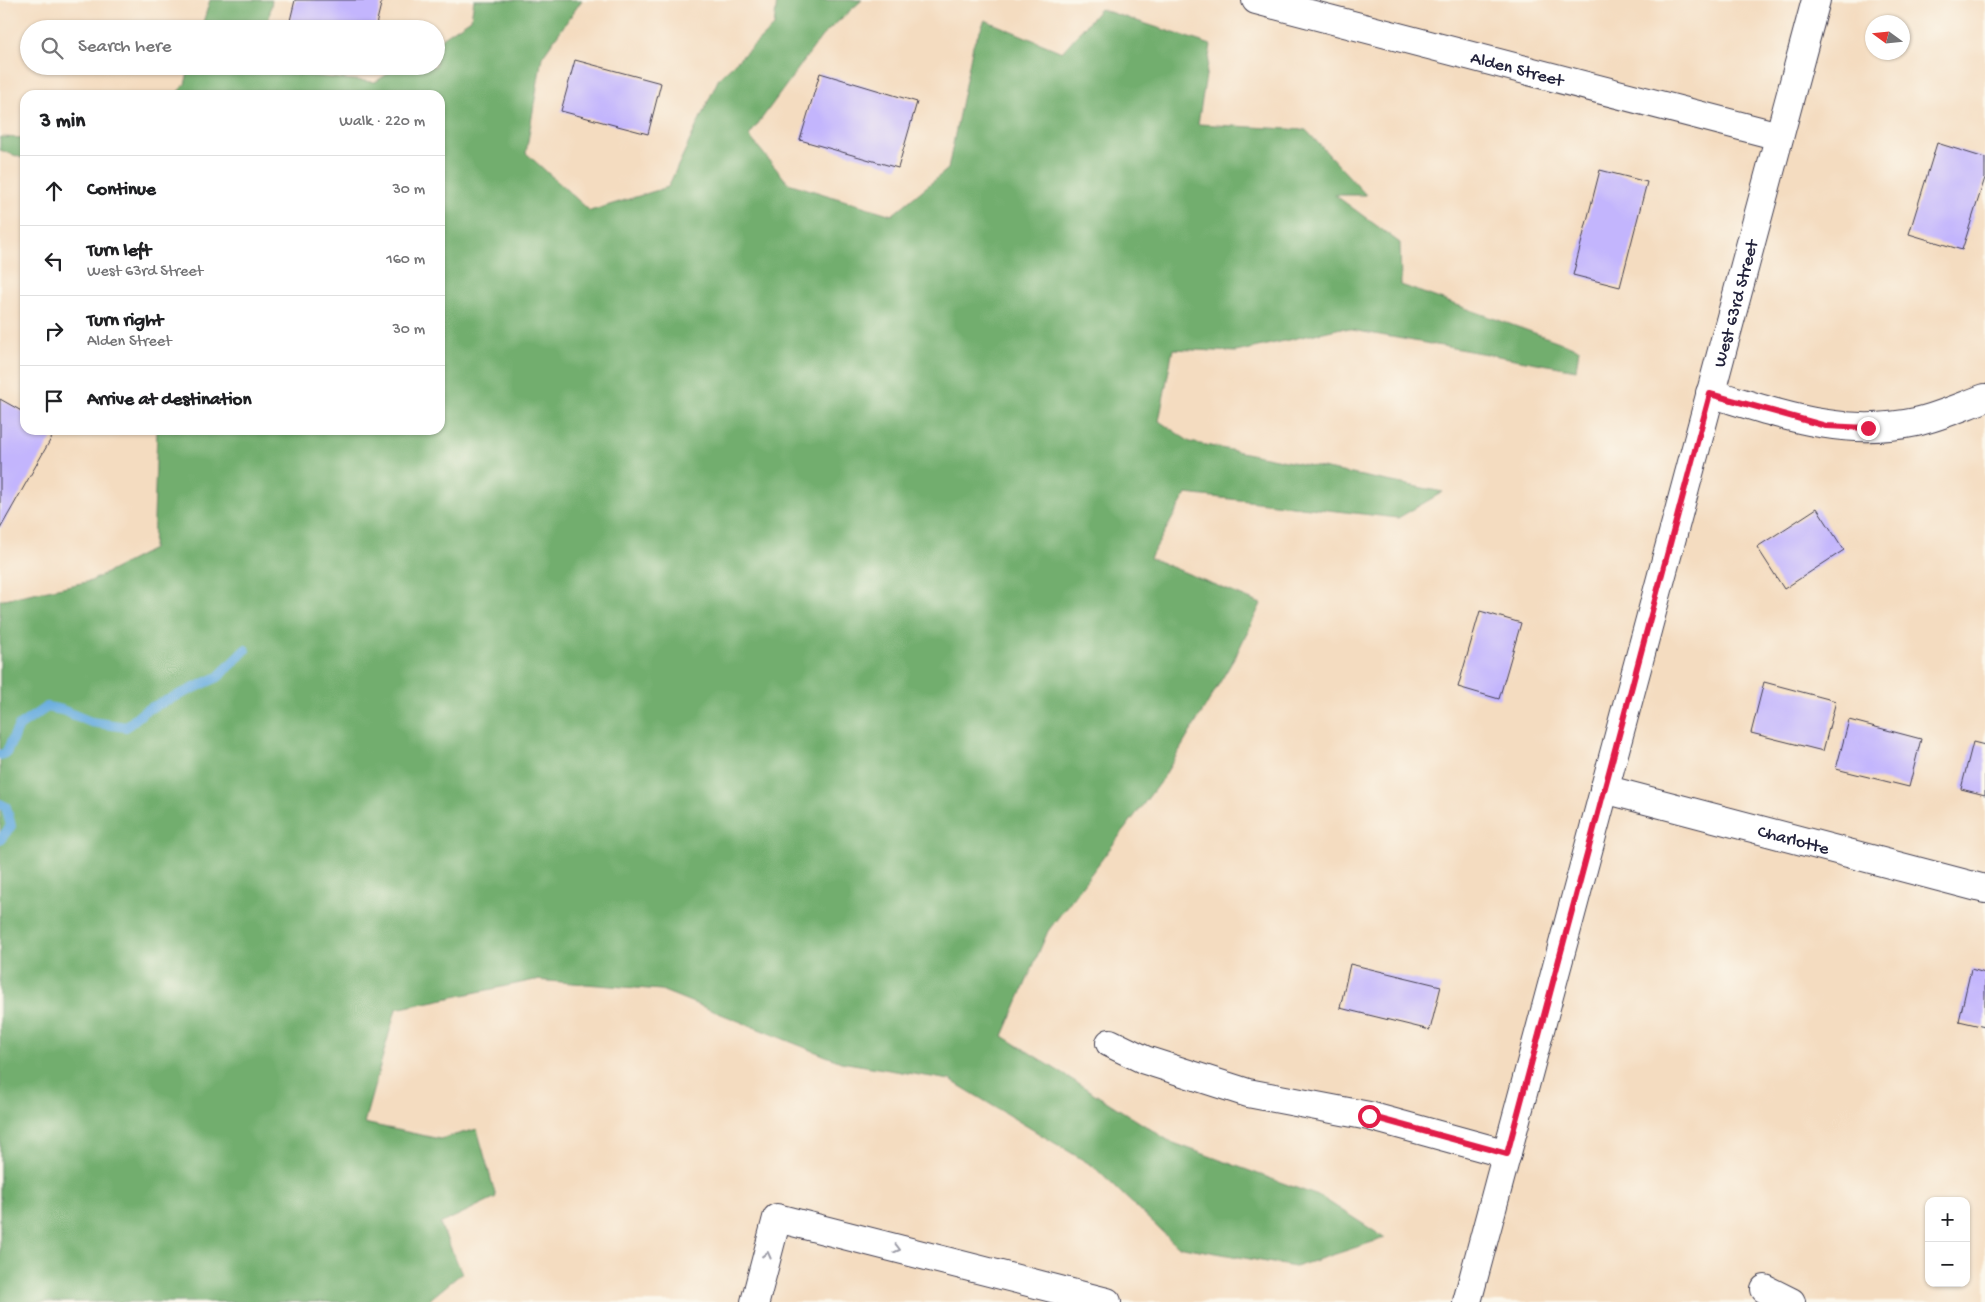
<!DOCTYPE html>
<html lang="en">
<head>
<meta charset="utf-8">
<style>
  :root { --surface:#fff; --page:#f6f6f6; --text:#202124; --muted:#757577; --line:#e0e0e0 }
  body { margin:0; font-family:"Gochi Hand",sans-serif; background:var(--page); color:var(--text) }
  .controls { position:absolute; right:15px; bottom:15px; display:grid; overflow:hidden; border-radius:10px; box-shadow:0 1px 4px #0004 }
  .controls button { width:45px; height:45px; display:grid; place-items:center; padding:0; border:0; border-bottom:1px solid var(--line); background:var(--surface); color:var(--text); font:25px sans-serif }
  .compass { position:absolute; left:1865px; top:15px; width:45px; height:45px; border-radius:50%; background:var(--surface); box-shadow:0 1px 4px #0004; rotate:285deg }
  .stop { position:absolute; width:15px; height:15px; margin:-11px; border:4px solid #e11d48; border-radius:50%; background:#fff }
  .stop.end { background:#e11d48; border-color:#fff; box-shadow:0 1px 5px #0008 }
  .list { margin:0; padding:0; list-style:none }
  h2 { display:flex; justify-content:space-between; align-items:center; height:65px; margin:0; padding:0 20px; font-size:21px }
  h2 small { font-size:16px; font-weight:400; color:var(--muted) }
  .list li { display:grid; grid-template-columns:32px 1fr auto; gap:15px; align-items:center; box-sizing:border-box; height:70px; padding:0 20px; border-top:1px solid var(--line) }
  .list b { display:block; font-size:19px; white-space:nowrap }
  .list p { margin:0; font-size:16px; white-space:nowrap; color:var(--muted) }
  .list em { font-size:16px; font-style:normal; color:var(--muted) }
  .icon { flex:none; width:28px; height:28px; fill:none; stroke:currentColor; stroke-width:2; stroke-linecap:round; stroke-linejoin:round }
  .map { position:relative; flex:none; width:1985px; height:1302px; overflow:hidden }
  .search { position:absolute; background:var(--surface); box-shadow:0 1px 4px #0004; left:20px; top:20px; width:425px; height:55px; display:flex; align-items:center; gap:12px; box-sizing:border-box; padding:0 18px; border-radius:28px; color:var(--muted); font-size:19px }
  .panel { position:absolute; background:var(--surface); box-shadow:0 1px 4px #0004; left:20px; top:90px; width:425px; height:345px; border-radius:15px }
  .map>svg:first-child { display:block }
  .forest { fill:#72ae6e; stroke:#4a6854 }
  .lines { fill:none; stroke-linecap:round; stroke-linejoin:round }
  .stream { stroke:#69addf; stroke-width:10 }
  .building { fill:#c3b5fd }
  .minor-casing { stroke:#423e4f; stroke-width:30 }
  .minor { stroke:#fff; stroke-width:28 }
  .oneway { stroke:#9c9ca7 }
  .route { stroke:#e11d48; stroke-width:6 }
  .labels { text-anchor:middle; stroke-width:4.5; stroke-linejoin:round; paint-order:stroke }
  .street-label { font-size:18px; fill:#22223b; stroke:#fbf7ec }
</style>
</head>
<body>
<div class="map">
<svg width="1985" height="1302" viewBox="0 0 1985 1302">
  <rect width="100%" height="100%" fill="#fbf7ec"/>
  <filter id="ink" filterUnits="userSpaceOnUse"><feTurbulence type="fractalNoise" baseFrequency=".02" numOctaves="2"/><feDisplacementMap in="SourceGraphic" scale="10" xChannelSelector="R" yChannelSelector="G"/><feConvolveMatrix kernelMatrix="1 2 1 2 8 2 1 2 1" color-interpolation-filters="sRGB"/></filter>
  <filter id="wash" filterUnits="userSpaceOnUse"><feTurbulence type="fractalNoise" baseFrequency=".0096" numOctaves="4" result="noise"/><feDisplacementMap in="SourceGraphic" scale="20" xChannelSelector="R" yChannelSelector="G"/><feGaussianBlur stdDeviation="1.12" result="paint"/><feColorMatrix in="noise" values="0 0 0 0 0 0 0 0 0 0 0 0 0 0 0 0 0 1.4 0 .05"/><feComposite in="paint" operator="in"/></filter>
  <g filter="url(#wash)">
    <rect width="100%" height="100%" fill="#f4dcc0"/>
    <g class="forest">
      <path d="M210,0h62l-5,29h-66z"/>
      <path d="M474,0h108l-40,57 -16,96 64,58 78,-24 51,-109 55,-52 3,-26h85l-40,36 -73,100 39,47 104,32 56,-46 25,-124 12,-25 77,32 38,-43 111,36 -13,79 108,6 60,65h-31l65,48 1,42 178,64 -3,21 -235,-42 -105,24 -63,-3 -14,72 31,21 253,50 -45,26 -212,-24 -36,64 111,46 -26,53 -72,121 -115,153 -45,105 168,106 150,55 64,41 -90,29 -118,-21 -84,-80 -143,-86 -109,-18 -180,-72 -126,-10 -139,29 -32,114 76,16 37,-10 19,68 -56,27 22,49 -33,27 -4,2h-425v-702l91,-19 62,-32 4,-119h283v-190l2,-2 -2,-2v-141h-265l10,-11 5,-18h71v5l114,11 25,-16h36v-24l35,-23z"/>
      <path d="M0,137l25,1v21l-25,-9z"/>
    </g>
    <g class="lines">
      <g class="stream">
        <path d="M0,755l6,-2 13,-27 28,-19 15,3 29,12 35,5 20,-17 72,-33 27,-27"/>
        <path d="M0,804l6,3 5,19 -11,14"/>
      </g>
    </g>
    <g id="blocks">
      <g class="building">
        <path d="M295,0h87l-7,29h-87z"/>
        <path d="M575,60l86,23 -13,51 -87,-23z"/>
        <path d="M820,73l97,29 -19,66 -98,-28z"/>
        <path d="M1937,143l48,15v20l-23,72 -53,-16z"/>
        <path d="M1600,170l47,12 -27,105 -47,-12z"/>
        <path d="M0,399l25,14v17h31l-56,99z"/>
        <path d="M1817,508l27,42 -60,39 -27,-42z"/>
        <path d="M1480,611l41,12 -22,76 -41,-12z"/>
        <path d="M1764,682l72,19 -13,50 -72,-18z"/>
        <path d="M1849,720l72,19 -12,48 -73,-18z"/>
        <path d="M1973,742l12,3v50l-24,-6z"/>
        <path d="M1350,964l91,22 -11,44 -90,-22z"/>
        <path d="M1971,969l14,4v54l-26,-6z"/>
      </g>
    </g>
  </g>
  <g filter="url(#ink)">
    <use href="#blocks" fill-opacity="0" stroke="#423e4f" stroke-width="1"/>
    <g class="lines">
      <defs>
        <g id="minor">
          <path id="s1" d="M1256,0l523,136"/>
          <path d="M1710,393c70,21 132,45 206,29 23,-5 47,-16 69,-24"/>
          <path id="s2" d="M1604,789l381,100"/>
          <path d="M1110,1043l35,17 103,33 121,23 138,38"/>
          <path d="M1765,1289l26,13"/>
          <path d="M755,1302l22,-84 330,84"/>
          <path id="s3" d="M1467,1302l349,-1302"/>
        </g>
      </defs>
      <use href="#minor" class="minor-casing"/>
      <use href="#minor" class="minor"/>
    </g>
    <defs><path id="oneway-chevron" d="M-2-3.5L2.5 0L-2 3.5" fill="none" stroke-width="1.6" stroke-linecap="round" stroke-linejoin="round" transform="scale(1.25)"/></defs>
    <g class="oneway">
      <use href="#oneway-chevron" transform="translate(897 1249) rotate(14)"/>
      <use href="#oneway-chevron" transform="translate(767 1255) rotate(-76)"/>
    </g>
  </g>
  <g class="lines" filter="url(#ink)">
    <path class="route" d="M1369,1116l138,38 203,-760 116,32 42,2"/>
  </g>
  <g class="labels">
    <g class="street-label">
      <text dy="6" stroke="none"><textPath href="#s1" startOffset="270">Alden Street</textPath></text>
      <text dy="6" stroke="none"><textPath href="#s3" startOffset="1034">West 63rd Street</textPath></text>
      <text dy="6" stroke="none"><textPath href="#s2" startOffset="196">Charlotte</textPath></text>
    </g>
  </g>
</svg>
<div class="controls">
<button>+</button>
<button>−</button>
</div>
<svg class="compass" viewBox="-18 -18 36 36"><path d="M0-13l5 13h-10z" fill="#e53935"/><path d="M0 13l5-13h-10z" fill="#757577"/></svg>
<div class="stop" style="left:1369px;top:1116px"></div>
<div class="stop end" style="left:1868px;top:428px"></div>
<div class="search"><svg class="icon" aria-label="search" viewBox="0 0 24 24"><circle cx="10" cy="10" r="6"/><path d="M15 15l6 6"/></svg>Search here</div>
<section class="panel">
<h2>3 min<small>Walk · 220 m</small></h2>
<ul class="list">
<li><svg class="icon" aria-label="ahead" viewBox="0 0 24 24"><path d="M12 20V5M6 11l6-6 6 6"/></svg><div><b>Continue</b></div><em>30 m</em></li>
<li><svg class="icon" aria-label="left" viewBox="0 0 24 24"><path d="M17 20v-9H6M10 6l-5 5 5 5"/></svg><div><b>Turn left</b><p>West 63rd Street</p></div><em>160 m</em></li>
<li><svg class="icon" aria-label="right" viewBox="0 0 24 24"><path d="M7 20v-9h11M14 6l5 5-5 5"/></svg><div><b>Turn right</b><p>Alden Street</p></div><em>30 m</em></li>
<li><svg class="icon" aria-label="arrive" viewBox="0 0 24 24"><path d="M6 21V4h12l-3 4 3 4H6"/></svg><div><b>Arrive at destination</b></div></li>
</ul>
</section>
</div>
</body>
</html>
